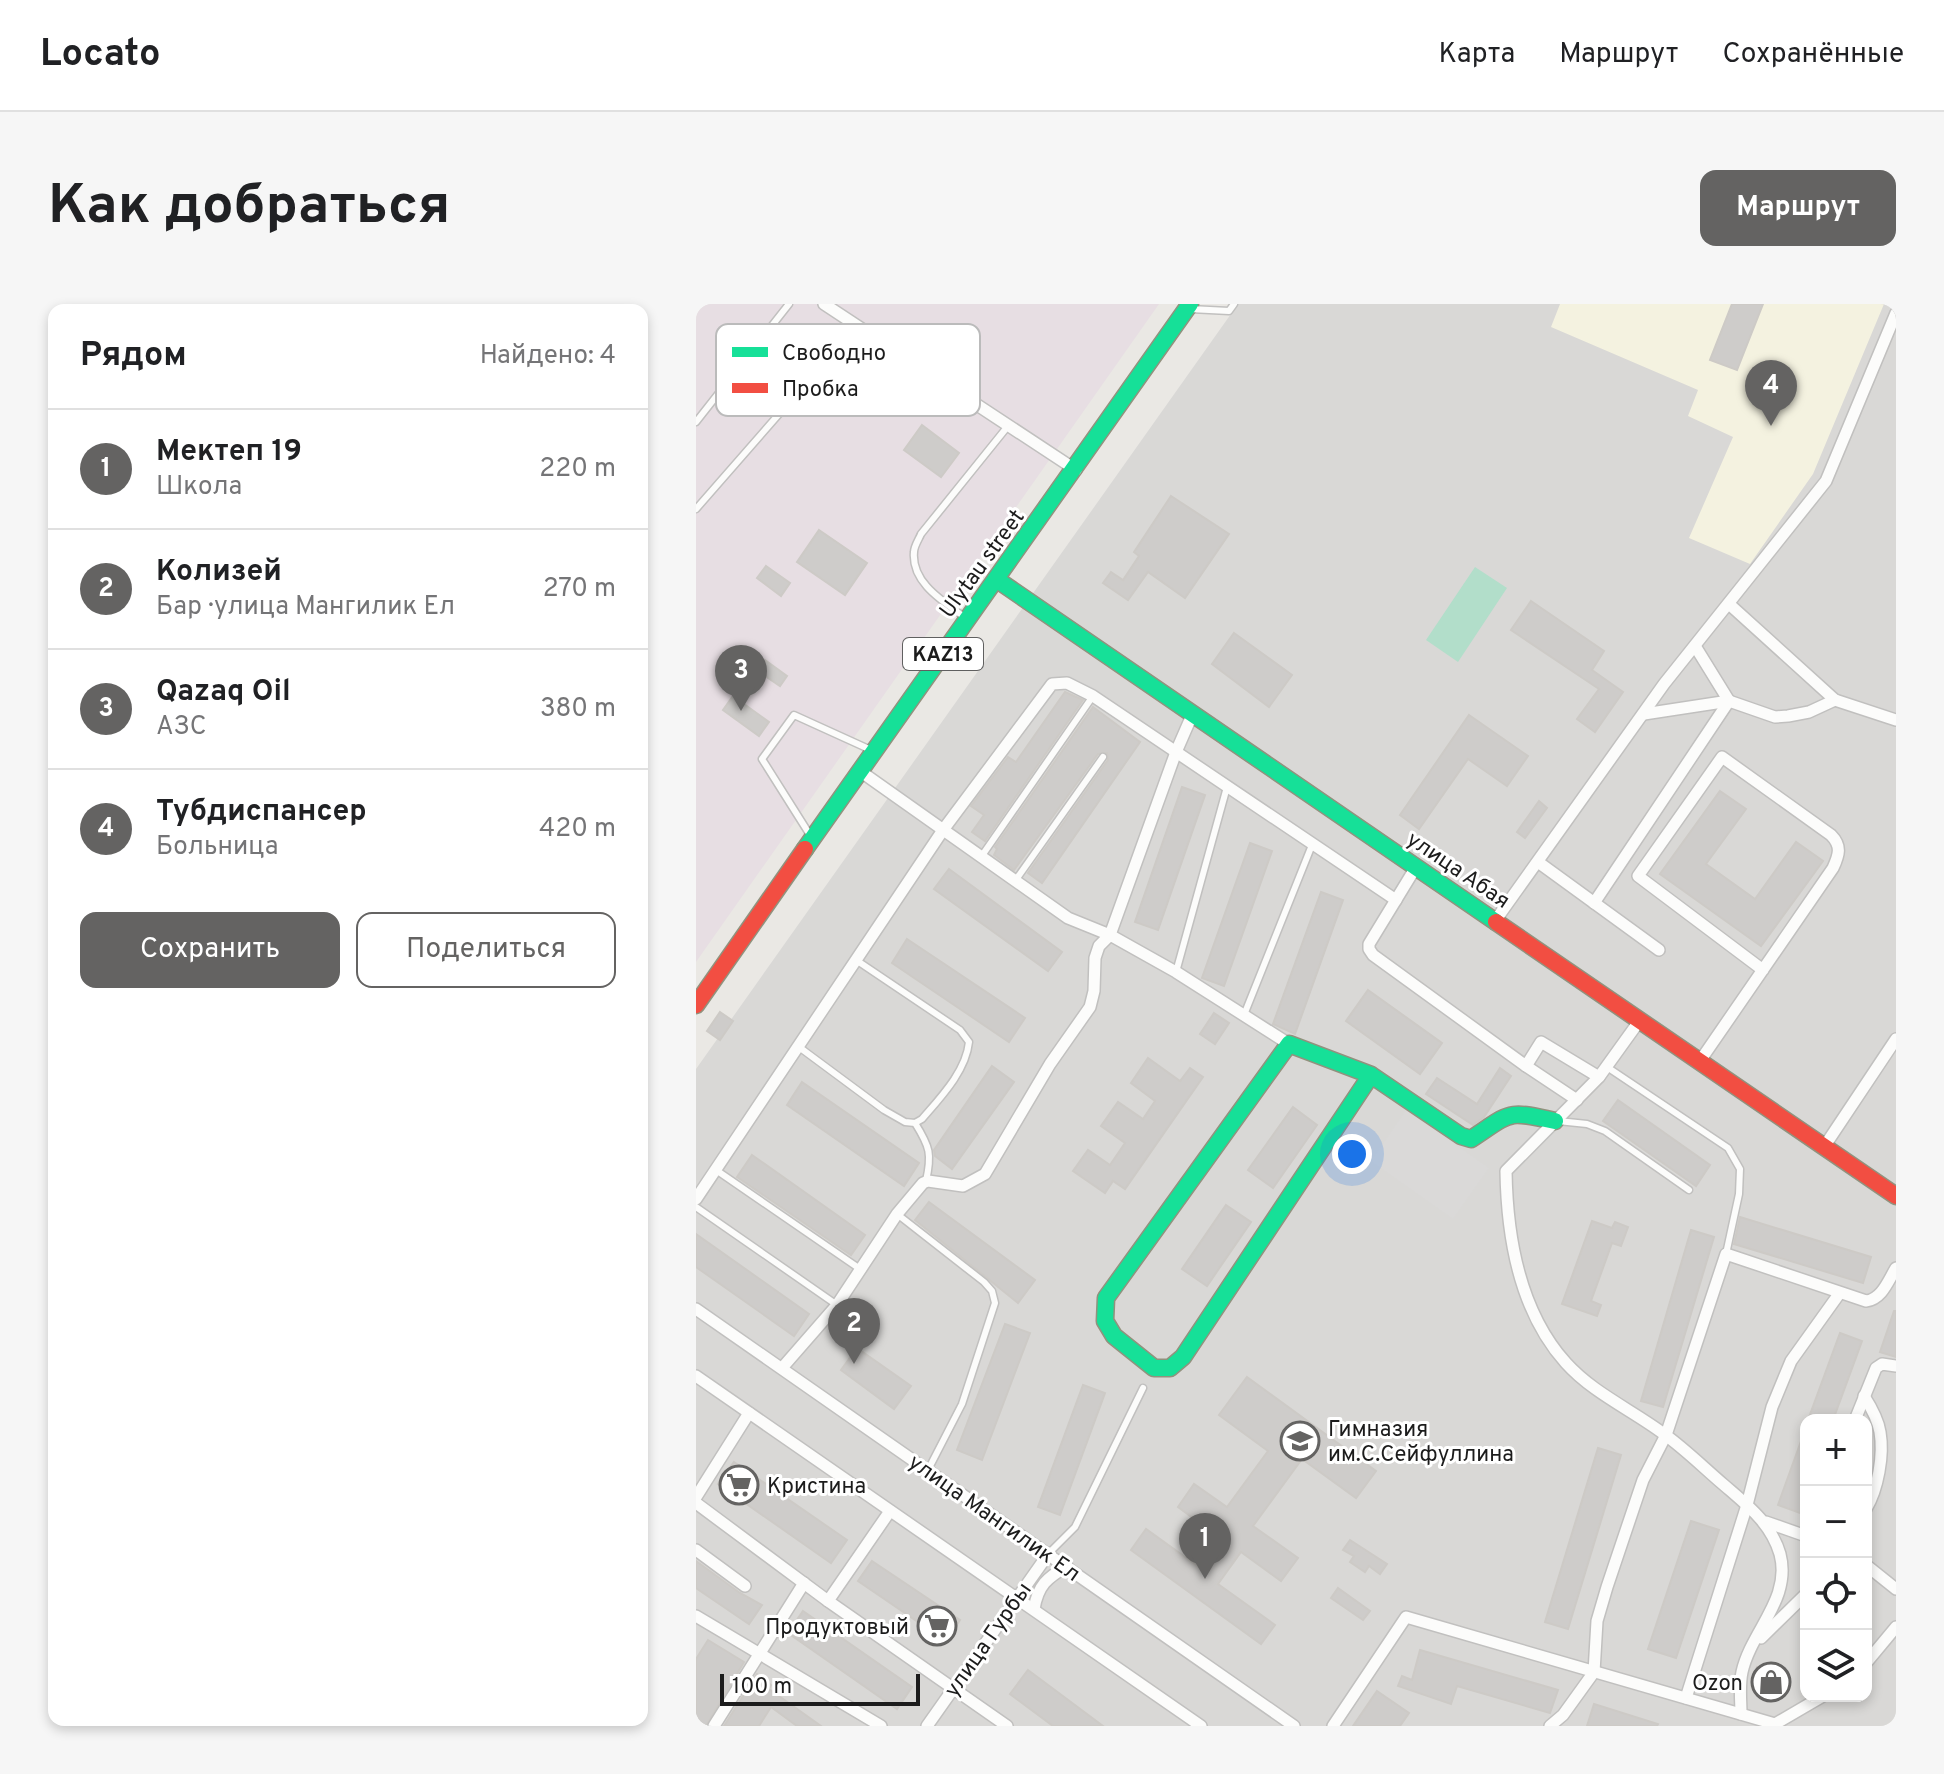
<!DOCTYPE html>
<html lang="ru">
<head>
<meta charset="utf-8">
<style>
  :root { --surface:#fff; --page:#f6f6f6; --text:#202124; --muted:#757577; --line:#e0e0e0; --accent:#646362 }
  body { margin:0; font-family:Overpass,sans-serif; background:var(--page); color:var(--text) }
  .controls { position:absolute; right:24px; bottom:24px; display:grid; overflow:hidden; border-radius:16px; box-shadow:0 4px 12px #0003 }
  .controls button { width:72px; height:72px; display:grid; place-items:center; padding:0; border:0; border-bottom:2px solid var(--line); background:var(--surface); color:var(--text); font:40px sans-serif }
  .scale { position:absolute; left:24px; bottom:20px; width:200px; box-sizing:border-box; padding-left:8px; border:4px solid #1c1c1c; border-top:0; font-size:22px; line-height:28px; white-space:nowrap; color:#1c1c1c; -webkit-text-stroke:6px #fff; paint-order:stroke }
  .you { position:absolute; left:656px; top:850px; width:28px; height:28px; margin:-20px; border:6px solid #fff; border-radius:50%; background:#1a73e8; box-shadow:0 0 0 12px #1a73e833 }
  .badge { display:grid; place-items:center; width:52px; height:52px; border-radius:50%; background:var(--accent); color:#fff; font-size:26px; font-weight:700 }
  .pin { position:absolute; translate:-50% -66px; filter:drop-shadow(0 2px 4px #0008) }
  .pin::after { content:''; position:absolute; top:42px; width:28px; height:24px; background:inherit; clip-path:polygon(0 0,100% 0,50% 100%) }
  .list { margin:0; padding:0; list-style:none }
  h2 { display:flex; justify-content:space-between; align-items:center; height:104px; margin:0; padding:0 32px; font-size:34px }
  h2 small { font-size:26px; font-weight:400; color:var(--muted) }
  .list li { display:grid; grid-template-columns:52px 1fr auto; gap:24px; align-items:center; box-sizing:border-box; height:120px; padding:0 32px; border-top:2px solid var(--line) }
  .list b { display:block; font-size:30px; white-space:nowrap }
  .list p { margin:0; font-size:26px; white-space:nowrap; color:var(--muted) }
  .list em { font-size:26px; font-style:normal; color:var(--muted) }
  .actions { display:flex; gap:16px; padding:24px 32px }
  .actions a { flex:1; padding:18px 0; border:2px solid var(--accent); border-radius:16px; text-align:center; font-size:28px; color:var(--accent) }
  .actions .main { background:var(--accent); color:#fff }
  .icon { flex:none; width:44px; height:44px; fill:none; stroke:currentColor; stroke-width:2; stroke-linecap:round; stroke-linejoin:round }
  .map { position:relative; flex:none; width:1200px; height:1422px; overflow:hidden; border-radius:16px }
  header { display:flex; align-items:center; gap:48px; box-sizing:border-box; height:112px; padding:0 40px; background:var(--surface); border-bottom:2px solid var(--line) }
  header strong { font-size:38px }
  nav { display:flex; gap:44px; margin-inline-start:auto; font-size:28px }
  .intro { display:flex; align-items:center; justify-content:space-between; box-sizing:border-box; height:192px; padding:0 48px }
  h1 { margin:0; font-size:56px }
  .button { padding:20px 36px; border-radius:16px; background:var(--accent); color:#fff; font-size:28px; font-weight:700 }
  main { display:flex; gap:48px; padding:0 48px }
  aside { flex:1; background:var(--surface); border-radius:16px; box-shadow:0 4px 12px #0003 }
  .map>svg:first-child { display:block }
  .residential { fill:#d9d8d6; fill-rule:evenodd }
  .industrial { fill:#e7dee3 }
  .education { fill:#f4f2e0 }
  .pitch { fill:#b2deca }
  .parking { fill:#dad9d8 }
  .building { fill:#ceccca; stroke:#cdcac6; stroke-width:2 }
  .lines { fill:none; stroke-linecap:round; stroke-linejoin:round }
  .lane-casing { stroke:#c1c0bf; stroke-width:9 }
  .street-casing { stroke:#c1c0bf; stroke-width:14 }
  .fast-casing { stroke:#91927e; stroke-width:19 }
  .jam-casing { stroke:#91927e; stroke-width:19 }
  .lane { stroke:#fcfcfb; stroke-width:6 }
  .street { stroke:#fcfcfb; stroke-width:11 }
  .fast { stroke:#16e098; stroke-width:16 }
  .jam { stroke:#f24e42; stroke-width:16 }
  .labels { text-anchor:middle; stroke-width:6; stroke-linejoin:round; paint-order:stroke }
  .shield { fill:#fff; stroke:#606060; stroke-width:2 }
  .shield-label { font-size:20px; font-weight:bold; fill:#1c1c1c }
  .street-label { font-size:22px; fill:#1c1c1c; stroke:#fff }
  .poi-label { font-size:22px; fill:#1c1c1c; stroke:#fff; text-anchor:start }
  .key { fill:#fff; stroke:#bbb; stroke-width:2 }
  .key-label { font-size:22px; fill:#1c1c1c }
</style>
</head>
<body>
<header>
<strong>Locato</strong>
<nav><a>Карта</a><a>Маршрут</a><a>Сохранённые</a></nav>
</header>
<div class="intro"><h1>Как добраться</h1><a class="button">Маршрут</a></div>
<main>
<aside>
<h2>Рядом<small>Найдено: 4</small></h2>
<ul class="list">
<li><span class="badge">1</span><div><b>Мектеп 19</b><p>Школа</p></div><em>220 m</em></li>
<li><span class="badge">2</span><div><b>Колизей</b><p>Бар · улица Мангилик Ел</p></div><em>270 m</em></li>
<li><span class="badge">3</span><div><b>Qazaq Oil</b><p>АЗС</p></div><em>380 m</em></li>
<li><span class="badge">4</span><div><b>Тубдиспансер</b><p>Больница</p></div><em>420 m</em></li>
</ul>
<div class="actions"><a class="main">Сохранить</a><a>Поделиться</a></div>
</aside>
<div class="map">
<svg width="1200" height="1422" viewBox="0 0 1200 1422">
  <rect width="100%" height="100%" fill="#eae8e4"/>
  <path class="residential" d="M542,0h658v1422h-1200v-657zM1110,1116h60v276h-60z"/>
  <path class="industrial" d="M0,0h463l-463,658z"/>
  <path class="education" d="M864,0h324l-71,170 -63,90 -61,-26 44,-101 -45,-21 10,-26 -147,-63z"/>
  <path class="pitch" d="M779,263l32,21 -49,74 -32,-22z"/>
  <path class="parking" d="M710,806l83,58 -36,51 -82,-58z"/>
  <g class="building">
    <path d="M1036,0h31l-26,66 -27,-10z"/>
    <path d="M226,121l37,28 -18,24 -37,-27z"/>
    <path d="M475,192l58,38 -44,64 -37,-26 -20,28 -25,-17 8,-11 12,8 16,-24 -5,-4z"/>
    <path d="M123,226l48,33 -22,32 -48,-33z"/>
    <path d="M70,262l24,17 -9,13 -24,-18z"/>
    <path d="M835,297l73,50 -12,19 31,22 -28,40 -18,-13 22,-30 -88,-59z"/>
    <path d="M538,329l58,42 -23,32 -57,-43z"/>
    <path d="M69,356l22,16 -7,10 -22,-15z"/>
    <path d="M369,388l18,8 -98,141 -13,-9 12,-17 -13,-9 37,-49 8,5z"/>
    <path d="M37,392l36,26 -10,14 -36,-26z"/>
    <path d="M397,403l47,35 -98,141 -14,-10 80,-113 -1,-7 -9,1 -84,116 -20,-15 3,-6 -2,-2z"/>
    <path d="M773,411l59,41 -21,30 -39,-27 -49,70 -19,-14z"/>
    <path d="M486,483l23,8 -47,135 -23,-8z"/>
    <path d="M1024,487l26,18 -40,55 49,35 41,-57 27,19 -62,85 -101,-72z"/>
    <path d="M843,497l8,7 -22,30 -8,-6z"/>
    <path d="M554,539l22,8 -48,135 -22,-8z"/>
    <path d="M253,565l113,83 -14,19 -114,-82z"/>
    <path d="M625,588l22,8 -48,134 -22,-10z"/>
    <path d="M211,635l118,79 -16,24 -117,-79z"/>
    <path d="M672,686l74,53 -22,31 -74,-53z"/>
    <path d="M24,708l13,9 -13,19 -13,-9z"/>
    <path d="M518,709l15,10 -14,21 -15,-10z"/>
    <path d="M452,754l32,23 10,-13 13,9 -78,112 -12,-8 -8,12 -32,-22 15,-21 22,15 15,-22 -24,-17 17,-24 25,17 12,-18 -24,-18z"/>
    <path d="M296,762l22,16 -62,87 -17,-13 -1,-6z"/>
    <path d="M804,764l11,8 -27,41 -11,8 -47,-31 11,-16 40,26z"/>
    <path d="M106,778l117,81 -15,23 -117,-81z"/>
    <path d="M922,796l92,65 -14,21 -93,-65z"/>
    <path d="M597,803l24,18 -44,63 -25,-18z"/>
    <path d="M56,851l113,80 -14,20 -114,-78z"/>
    <path d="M233,898l106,78 -17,23 -103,-83z"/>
    <path d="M530,901l25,17 -44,64 -25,-17z"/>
    <path d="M1044,913l131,40 -8,26 -129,-39z"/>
    <path d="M896,917l20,7 3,-6 13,5 -7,19 -9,-3 -21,58 10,4 -4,11 -35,-12z"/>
    <path d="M995,926l23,7 -51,170 -22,-6z"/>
    <path d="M0,930l113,80 -15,22 -98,-69z"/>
    <path d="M1198,1007h2v46l-16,-5z"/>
    <path d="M309,1020l25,9 -48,127 -25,-10z"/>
    <path d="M1144,1029l22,8 -29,79h-25z"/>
    <path d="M161,1044l54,38 -17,23 -53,-39z"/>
    <path d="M551,1073l129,94 -20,27 -54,-39 -49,67 45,32 -17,23 -40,-29 -23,32 57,41 -14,19 -130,-94 15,-21 57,41 21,-29 -46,-34 16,-23 33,23 41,-56 -49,-36z"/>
    <path d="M387,1081l22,8 -45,122 -22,-8z"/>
    <path d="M1109,1126l1,66 -6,17 -22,-8z"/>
    <path d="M902,1144l23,7 -53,174 -23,-7z"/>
    <path d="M38,1158l113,78 -16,23 -113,-79z"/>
    <path d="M995,1217l28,9 -43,128 -28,-9z"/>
    <path d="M654,1236l37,24 -7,10 -11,-8 -4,6 -15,-10 4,-6 -11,-6z"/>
    <path d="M0,1257l44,32 22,12 -13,19 -53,-36z"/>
    <path d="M176,1257l88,59 -14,21 -88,-60z"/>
    <path d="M642,1284l32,23 -7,9 -32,-22z"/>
    <path d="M107,1307l109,76 -15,22 -109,-76z"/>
    <path d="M12,1336l36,22 -38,64h-10v-67z"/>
    <path d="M724,1346l138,40 -8,23 -93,-27 -6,18 -53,-18 4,-10 10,4z"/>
    <path d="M1061,1363l24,8 -5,16 -24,-8z"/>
    <path d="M332,1366l75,56h-50l-43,-32z"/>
    <path d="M61,1370l14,11 -2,4 52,37h-24l-26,-19 -12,19h-35z"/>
    <path d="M681,1387l32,22 -9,13h-47z"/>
    <path d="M898,1400l64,20 -1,2h-70z"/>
  </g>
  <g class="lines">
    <defs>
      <g id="lane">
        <path d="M494,5l39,2 5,-7"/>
        <path d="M0,118l93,-118"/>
        <path d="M0,205l160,-183"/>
        <path d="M271,315c-21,-16 -56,-35 -53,-67 0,-6 5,-13 7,-18l87,-108"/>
        <path d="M114,531l-48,-76 32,-44 77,35"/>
        <path d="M285,553l112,-161"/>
        <path d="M319,577l88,-124"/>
        <path d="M480,668l51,-185"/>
        <path d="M548,711l68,-170"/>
        <path d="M103,743l85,63 21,12 10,1 7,-4c19,-22 44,-48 47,-77l-9,-12 -104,-70"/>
        <path d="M911,763l121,81 12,21 -1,25 -13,60"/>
        <path d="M862,817l29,3 18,7 84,59"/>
        <path d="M219,819c15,24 17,31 11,58"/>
        <path d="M20,866l144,99"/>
        <path d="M0,903l141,98"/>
        <path d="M201,910l87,68 8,9 3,12 -33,101 -34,66"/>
        <path d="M353,1249l26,-26 68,-139"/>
      </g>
      <g id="street">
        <path d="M128,0l252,166"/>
        <path d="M1033,300l106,96 61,20"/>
        <path d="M999,342l34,55"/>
        <path d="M948,410l85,-13 46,16 13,-1 21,-4 26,-12"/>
        <path d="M164,467l208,147 42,17 66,-183 17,-39"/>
        <path d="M842,558l121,88"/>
        <path d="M720,563l-47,77v5l4,6 153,111 15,-24 58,35"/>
        <path d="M898,599l135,-202"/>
        <path d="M799,617l169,-237 162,-203 70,-168"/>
        <path d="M944,716l-41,57 -93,94c1,67 14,141 60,192 27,30 66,47 98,71 21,15 40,34 60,51 23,20 47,38 56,69 12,45 -29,77 -38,118 -3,14 -1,29 -1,42"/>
        <path d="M1004,757l133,-193c6,-13 9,-22 -2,-33l-109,-78 -84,119 125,94"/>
        <path d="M830,762l51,34"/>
        <path d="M1128,843l72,-108"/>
        <path d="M0,895l247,-369 109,-146 15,-1 26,13 303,204"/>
        <path d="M0,1005l598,417"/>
        <path d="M86,1064l55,-63 60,-91 26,-31 5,-2 35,5 22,-12 65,-110 40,-57 4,-16 1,-33 4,-12 11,-11 66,37 113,72"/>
        <path d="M0,1072l505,350"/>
        <path d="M1168,1092c7,11 14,23 16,36 4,23 -2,57 -14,77"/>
        <path d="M1159,1116l21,-52 6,-4 14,2"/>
        <path d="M0,1193l53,-84"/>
        <path d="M0,1199l132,98"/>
        <path d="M194,1207l-62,90 179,125"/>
        <path d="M1070,1218l40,14"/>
        <path d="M0,1246l49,36"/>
        <path d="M1170,1261l30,24"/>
        <path d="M338,1305c4,-24 13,-31 33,-43"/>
        <path d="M0,1312l185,110"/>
        <path d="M1065,1334l45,-44"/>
        <path d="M1170,1359l30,-36"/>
        <path d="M990,1394l61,-193 25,-98 19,-46 48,-67"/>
        <path d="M18,1422l90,-143"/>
        <path d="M231,1422l122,-173"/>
        <path d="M637,1422l73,-109 369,107 48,-28"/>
        <path d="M854,1422l13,-11 31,-43 3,-51 10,-34 36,-107 23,-45 60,-181 140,47c16,-2 22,-20 30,-33"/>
      </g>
      <g id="fast">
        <path d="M300,275l500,343"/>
        <path d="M109,545l385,-545"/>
        <path d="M675,771l-188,282 -13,11h-16l-40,-32 -9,-15 1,-23 183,-254 82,31 90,61 10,3c41,-27 35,-29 84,-18"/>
      </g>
      <g id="jam">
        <path d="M800,618l400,274"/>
        <path d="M0,701l109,-156"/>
      </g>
    </defs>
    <use href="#lane" class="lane-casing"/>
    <use href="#street" class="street-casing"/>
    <use href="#fast" class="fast-casing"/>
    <use href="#jam" class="jam-casing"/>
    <use href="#lane" class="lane"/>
    <use href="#street" class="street"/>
    <use href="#fast" class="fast"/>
    <use href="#jam" class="jam"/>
  </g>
  <defs>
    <symbol id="school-ring" viewBox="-11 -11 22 22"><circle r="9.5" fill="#fff" stroke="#646362" stroke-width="1.5"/><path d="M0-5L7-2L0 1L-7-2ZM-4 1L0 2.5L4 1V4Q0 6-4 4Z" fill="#646362"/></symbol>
    <symbol id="supermarket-ring" viewBox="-11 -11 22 22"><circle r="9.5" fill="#fff" stroke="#646362" stroke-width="1.5"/><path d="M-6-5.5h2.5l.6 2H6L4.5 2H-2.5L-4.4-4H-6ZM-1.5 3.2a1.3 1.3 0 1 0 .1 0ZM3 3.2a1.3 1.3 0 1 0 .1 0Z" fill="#646362"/></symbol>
    <symbol id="shop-ring" viewBox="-11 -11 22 22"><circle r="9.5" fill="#fff" stroke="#646362" stroke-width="1.5"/><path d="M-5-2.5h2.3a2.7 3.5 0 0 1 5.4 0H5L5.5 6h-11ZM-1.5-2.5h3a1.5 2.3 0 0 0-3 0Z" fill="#646362"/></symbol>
  </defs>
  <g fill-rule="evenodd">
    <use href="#school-ring" x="582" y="1115" width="44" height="44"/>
    <use href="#supermarket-ring" x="21" y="1159" width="44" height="44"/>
    <use href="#supermarket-ring" x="219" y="1300" width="44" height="44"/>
    <use href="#shop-ring" x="1053" y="1356" width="44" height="44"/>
  </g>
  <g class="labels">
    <rect class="shield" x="207" y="334" width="80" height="32" rx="6"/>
    <g class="shield-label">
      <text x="247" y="357">KAZ13</text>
    </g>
    <g class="street-label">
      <text transform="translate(285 259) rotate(-54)" y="8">Ulytau street</text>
      <text transform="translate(763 565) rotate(34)" y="8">улица Абая</text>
      <text transform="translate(299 1213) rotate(35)" y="8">улица Мангилик Ел</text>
      <text transform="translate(291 1335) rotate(-55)" y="8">улица Гурбы</text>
    </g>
    <g class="poi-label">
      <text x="632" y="1132">Гимназия<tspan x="632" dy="25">им.С.Сейфуллина</tspan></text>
      <text x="71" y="1189">Кристина</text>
      <text x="213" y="1330" text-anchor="end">Продуктовый</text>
      <text x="1047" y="1386" text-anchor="end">Ozon</text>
    </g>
  </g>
  <rect x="20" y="20" width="264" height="92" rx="12" class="key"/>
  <rect x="36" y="43" width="36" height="10" fill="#16e098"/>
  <rect x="36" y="79" width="36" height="10" fill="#f24e42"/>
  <g class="key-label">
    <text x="86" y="56">Свободно</text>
    <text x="86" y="92">Пробка</text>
  </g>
</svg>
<div class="controls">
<button>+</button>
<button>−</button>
<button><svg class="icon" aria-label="locate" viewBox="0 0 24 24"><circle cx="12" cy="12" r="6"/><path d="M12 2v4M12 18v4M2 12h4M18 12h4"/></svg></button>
<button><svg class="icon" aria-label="layers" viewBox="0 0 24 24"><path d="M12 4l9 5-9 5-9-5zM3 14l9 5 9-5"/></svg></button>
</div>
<div class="scale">100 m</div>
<div class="you"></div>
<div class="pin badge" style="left:509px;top:1275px">1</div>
<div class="pin badge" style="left:158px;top:1060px">2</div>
<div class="pin badge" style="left:45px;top:407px">3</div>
<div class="pin badge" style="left:1075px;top:122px">4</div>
</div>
</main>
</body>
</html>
